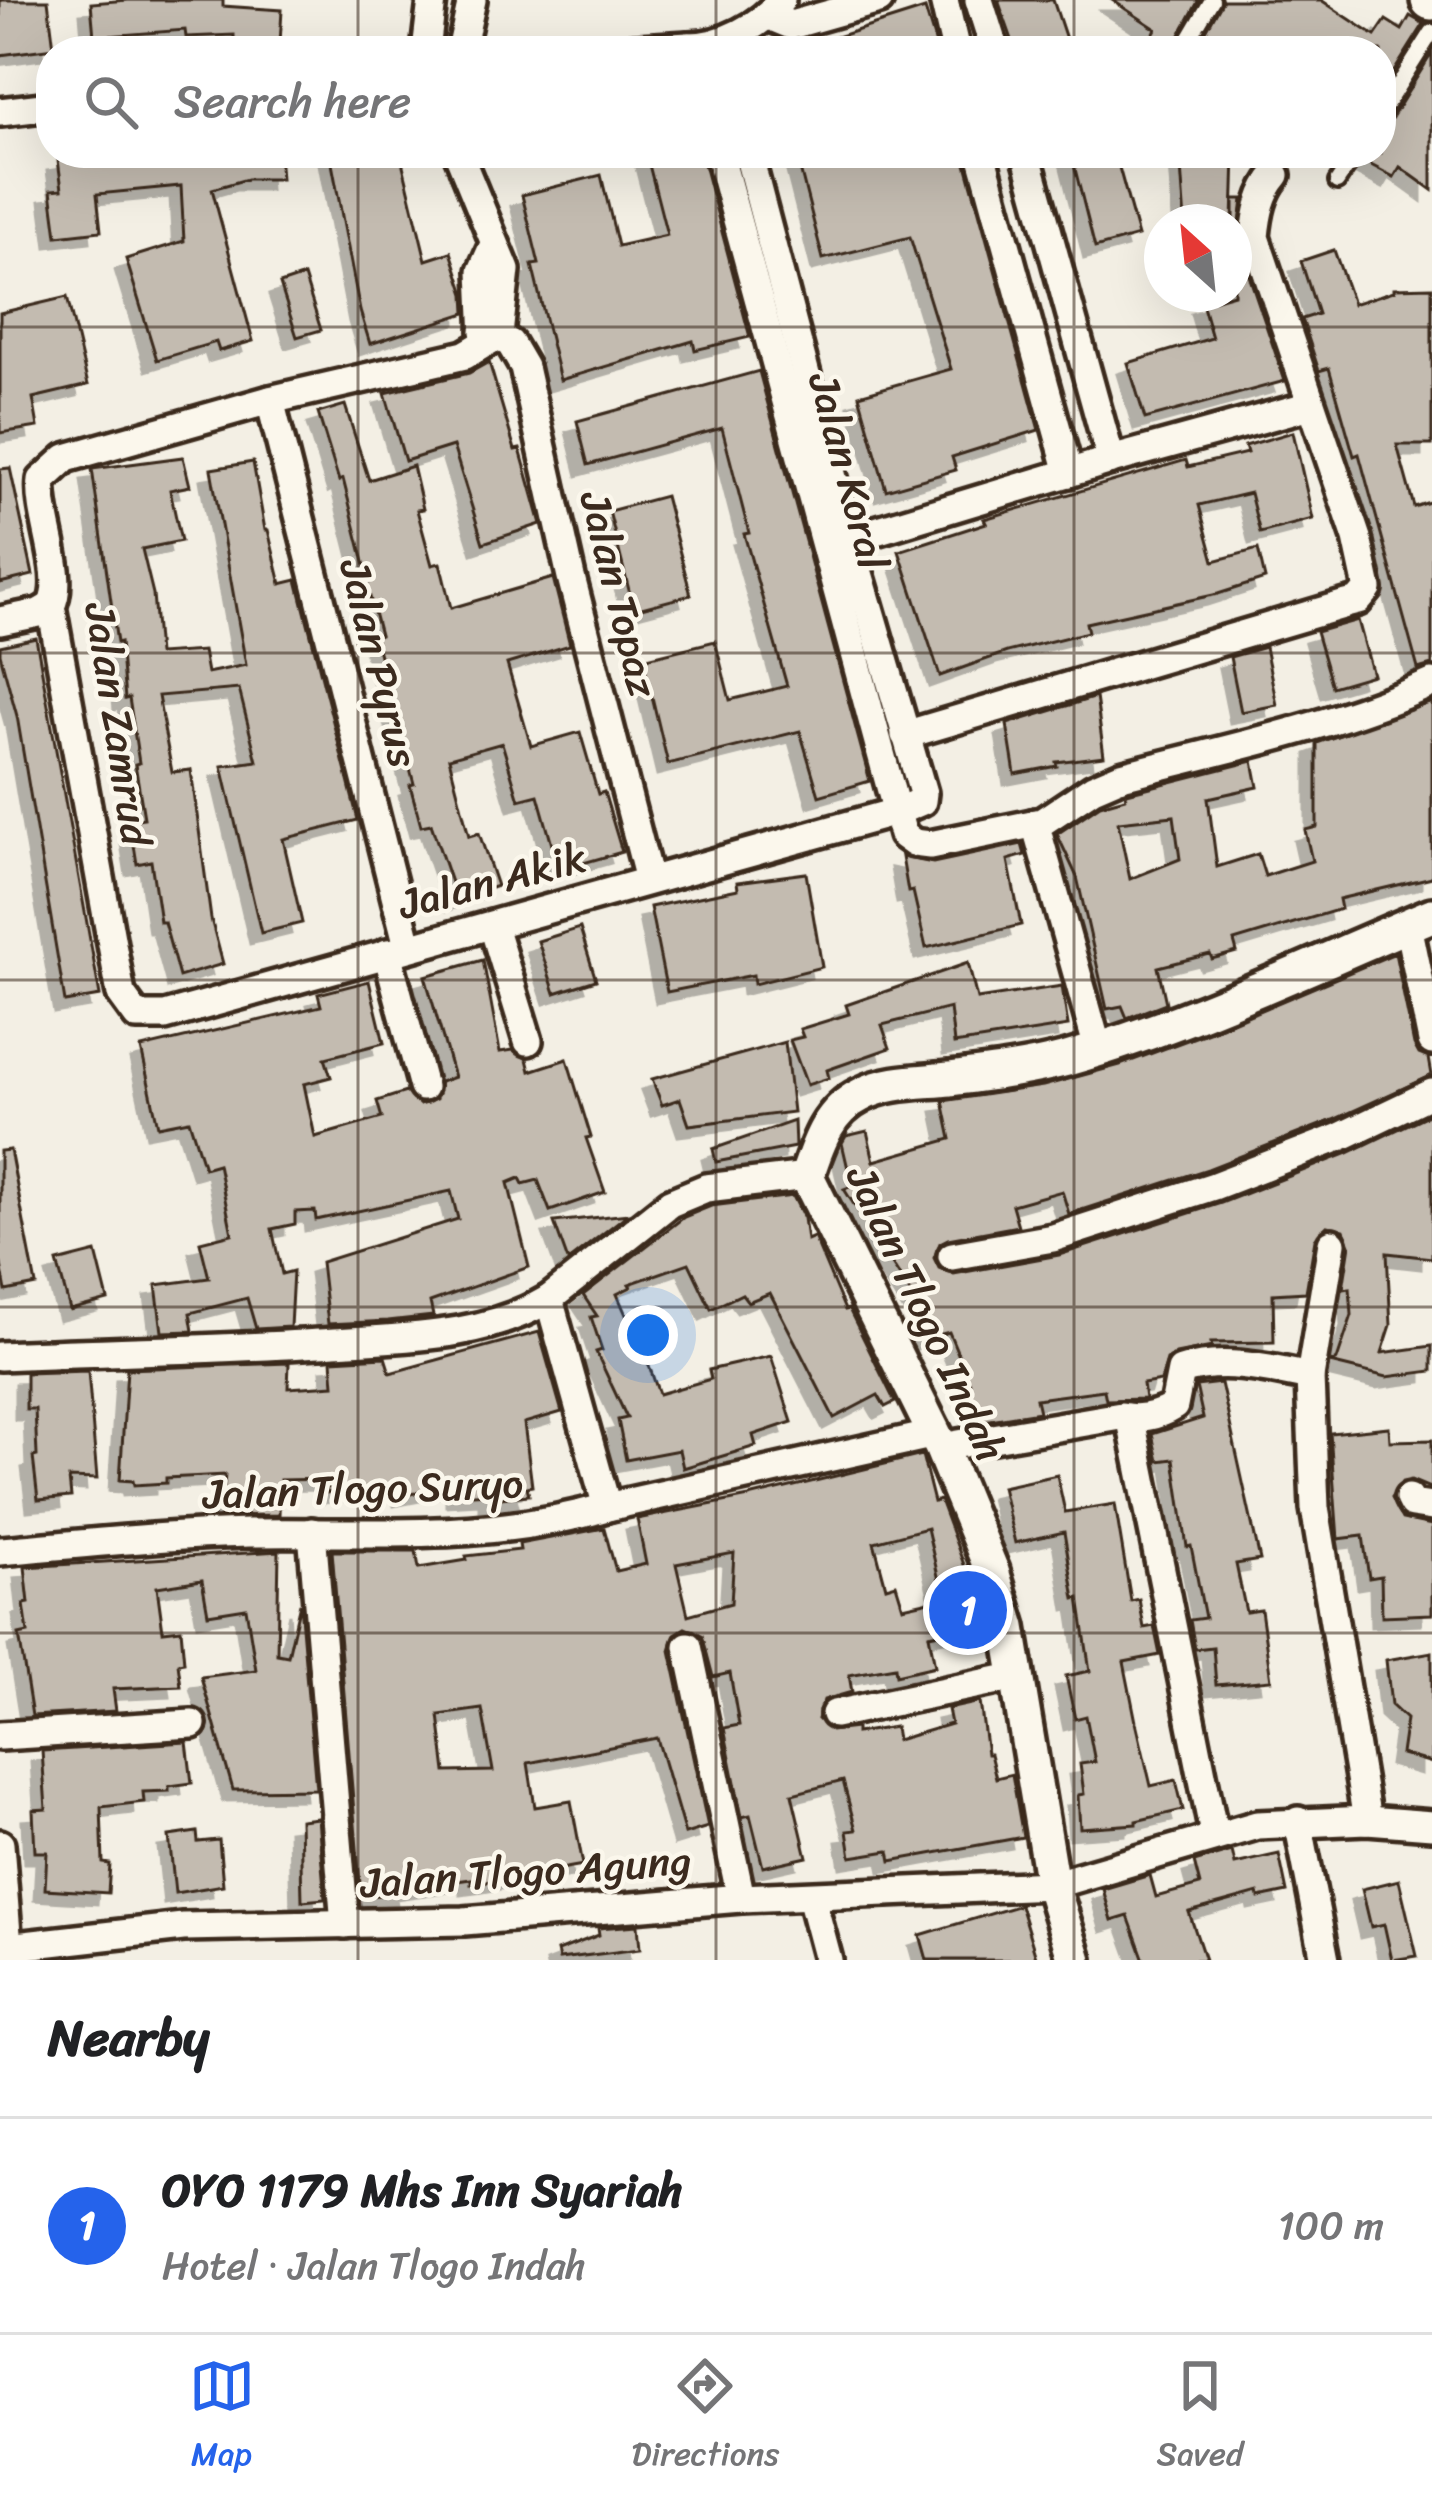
<!DOCTYPE html>
<html lang="en">
<head>
<meta charset="utf-8">
<style>
  :root { --surface:#fff; --page:#f6f6f6; --text:#202124; --muted:#757577; --line:#e0e0e0; --accent:#2563eb }
  body { margin:0; font-family:Sriracha,sans-serif; background:var(--page); color:var(--text) }
  .compass { position:absolute; left:1144px; top:204px; width:108px; height:108px; border-radius:50%; background:var(--surface); box-shadow:0 12px 48px #0002; rotate:333deg }
  .you { position:absolute; left:648px; top:1335px; width:42px; height:42px; margin:-30px; border:9px solid #fff; border-radius:50%; background:#1a73e8; box-shadow:0 0 0 18px #1a73e833 }
  .badge { display:grid; place-items:center; width:78px; height:78px; border-radius:50%; background:var(--accent); color:#fff; font-size:39px; font-weight:700 }
  .pin { position:absolute; translate:-50% -50%; border:6px solid #fff; box-shadow:0 3px 12px #0006 }
  .list { margin:0; padding:0; list-style:none }
  h2 { display:flex; justify-content:space-between; align-items:center; height:156px; margin:0; padding:0 48px; font-size:51px }
  h2 small { font-size:39px; font-weight:400; color:var(--muted) }
  .list li { display:grid; grid-template-columns:78px 1fr auto; gap:36px; align-items:center; box-sizing:border-box; height:216px; padding:0 48px; border-top:3px solid var(--line) }
  .list b { display:block; font-size:45px; white-space:nowrap }
  .list p { margin:0; font-size:39px; white-space:nowrap; color:var(--muted) }
  .list em { font-size:39px; font-style:normal; color:var(--muted) }
  .icon { flex:none; width:66px; height:66px; fill:none; stroke:currentColor; stroke-width:2; stroke-linecap:round; stroke-linejoin:round }
  .map { position:relative; flex:none; width:1432px; height:1960px; overflow:hidden }
  .search { position:absolute; background:var(--surface); box-shadow:0 12px 48px #0002; left:36px; right:36px; top:36px; height:132px; display:flex; align-items:center; gap:30px; box-sizing:border-box; padding:0 42px; border-radius:48px; color:var(--muted); font-size:45px }
  .sheet { height:372px; background:var(--surface) }
  nav { display:flex; justify-content:space-around; align-items:center; box-sizing:border-box; height:168px; border-top:3px solid var(--line); background:var(--surface); font-size:33px; color:var(--muted) }
  nav a { display:grid; justify-items:center; gap:6px }
  nav .on { color:var(--accent) }
  .map>svg:first-child { display:block }
  .building { fill:#c3bbb0; stroke:#3b2a1e; stroke-width:3; fill-rule:evenodd; filter:url(#shadow) }
  .lines { fill:none; stroke-linecap:round; stroke-linejoin:round }
  .service-casing { stroke:#3b2a1e; stroke-width:22 }
  .minor-casing { stroke:#3b2a1e; stroke-width:36 }
  .tertiary-casing { stroke:#3b2a1e; stroke-width:42 }
  .primary-casing { stroke:#3b2a1e; stroke-width:48 }
  .service { stroke:#fbf7ec; stroke-width:14 }
  .minor { stroke:#fbf7ec; stroke-width:27 }
  .tertiary { stroke:#fbf7ec; stroke-width:33 }
  .primary { stroke:#fbf7ec; stroke-width:39 }
  .grid { fill:none; stroke:#3b2a1e; stroke-width:3; stroke-opacity:0.55 }
  .labels { text-anchor:middle; stroke-width:9; stroke-linejoin:round; paint-order:stroke }
  .street-label { font-size:42px; fill:#3b2a1e; stroke:#fbf7ec }
</style>
</head>
<body>
<div class="map">
<svg width="1432" height="1960" viewBox="0 0 1432 1960">
  <defs>
    <filter id="shadow"><feDropShadow dx="-11" dy="11" stdDeviation="0" flood-color="#0004"/></filter>
  </defs>
  <rect width="100%" height="100%" fill="#f3efe4"/>
  <filter id="ink" filterUnits="userSpaceOnUse"><feTurbulence type="fractalNoise" baseFrequency=".00833" numOctaves="2"/><feDisplacementMap in="SourceGraphic" scale="24" xChannelSelector="R" yChannelSelector="G"/><feConvolveMatrix kernelMatrix="1 2 1 2 8 2 1 2 1" color-interpolation-filters="sRGB"/></filter>
  <g filter="url(#ink)">
    <g class="building">
      <path d="M0,0h48l6,48 -54,7z"/>
      <path d="M128,0h95v6l59,4 -2,33 -46,-3v-5l-48,2 -1,-7 -91,7 -3,-34z"/>
      <path d="M998,0h55l17,51h-54z"/>
      <path d="M1112,0h87l-28,51h-28l13,-22z"/>
      <path d="M1223,0h98l54,36 11,-16 16,10 8,-14 14,8 -43,68v-41h-186z"/>
      <path d="M925,9l13,42h-129l-1,-5z"/>
      <path d="M1432,53v137l-32,-23 -6,10 -27,-14 6,-10h8v-29l10,-5z"/>
      <path d="M103,153h176l2,26h-34l-35,10 41,152 -34,10 -3,-9 -59,18 -31,-101 58,-18 -3,-55 -84,8 4,37 -44,5 -6,-46 11,-1 -4,-29z"/>
      <path d="M330,153h70l26,107 25,-8 14,42 1,19 -96,31 -10,-33z"/>
      <path d="M646,153h55l49,184 -55,13 -2,-9 -133,39 -28,-115 7,-1 -17,-69 79,-20 17,71 49,-11z"/>
      <path d="M796,153h167l76,277 -87,27 4,13 -70,20 -27,-95 92,-26 -41,-132 -87,22z"/>
      <path d="M1071,153h44l23,83 -43,12z"/>
      <path d="M1180,153h55l-2,69h-48z"/>
      <path d="M1234,199h9l-5,44 47,138 -140,38 -17,-56 84,-25 -10,-35 32,-9z"/>
      <path d="M1334,250l19,54 41,-13v-3l38,-1v158h-35l17,62 18,-6v164l-14,4 -59,-215 -5,2 -25,-88 -10,3 -17,-52 16,-5 -17,-53z"/>
      <path d="M304,276l17,54 -24,7 -17,-53z"/>
      <path d="M67,297l21,88 -55,13 5,29 -38,6v-120z"/>
      <path d="M489,362l26,88 5,-1 21,75 -58,19 -30,-97 -48,15 -20,-68 84,-20z"/>
      <path d="M759,371l111,410 -51,15 -19,-65 -132,33 -25,-105 72,-18 15,59 57,-14 -43,-152 5,-1 -27,-105 -134,37 -11,-44z"/>
      <path d="M345,405l24,75 44,-14 10,43 -6,1 15,55 8,-2 11,45 102,-30 17,67 -63,19 24,82 49,-14 18,62 6,-2 18,60 -63,18 -21,-75 -19,5 -17,-57 -53,15 20,78 10,-3 18,53 -40,14 -26,-76 -10,2 -11,-41 4,-1 -39,-147 5,-2 -14,-53h3l-26,-103 -4,2 -21,-68z"/>
      <path d="M1293,432l20,87 -53,14 -10,-40 -51,12 15,56 44,-12 7,30 -47,15 -132,29 2,9 -81,20 -67,24 -41,-125 87,-28 -2,-4 202,-59 2,7 59,-14 -2,-7z"/>
      <path d="M183,457l7,29 -20,4 11,51 -39,8 11,45 5,60 45,-3 4,22 39,-8 -35,-196 42,-7 12,68h3l13,54 16,-4 61,240 -75,19 19,84 -41,10 -39,-167 35,-5 -18,-72 -81,7 14,76 19,-2 20,149 12,45 -44,13 -15,-55h-4l-9,-61 -14,3 -7,-44 14,-2 -9,-54 4,-1 -10,-65 -4,1 -5,-57 -3,1 -25,-174z"/>
      <path d="M10,468l23,107 -33,8v-114z"/>
      <path d="M665,496l26,99 -57,15 -25,-99z"/>
      <path d="M1358,620l15,55 -41,12 -16,-55z"/>
      <path d="M36,638l64,358 -35,6 -48,-286 -17,-62v-8z"/>
      <path d="M1265,647l12,58 -36,7 -11,-55z"/>
      <path d="M1096,697l8,59 -48,6 1,4 -42,8 -8,-50z"/>
      <path d="M1432,702v175l-93,22 2,10 -107,32 3,11 -25,7 -2,-5 -52,13 8,36 -39,15 -5,-12 -15,3 -30,-132 -20,-43 43,-29 25,-7 2,-5 126,-32 5,26 -50,11 9,69 41,-13 7,22 47,-15 -7,-31 12,-3v-84zM1174,816l6,43 -50,20 -12,-57z"/>
      <path d="M1022,844l3,11 -17,5 13,65 -95,23 -13,-57 -5,1 -6,-35 31,6z"/>
      <path d="M806,873l16,94 -68,17 -1,-9 -86,17 -17,-85 88,-18 -1,-7z"/>
      <path d="M580,928l16,52 -41,13 -17,-52z"/>
      <path d="M1395,953l19,92 5,9 10,4 3,17 -99,45 -125,49 -139,45 -7,-23 -50,14 6,21 -70,13 -8,4 -6,15 5,10 15,6 105,-19 162,-52 127,-50 84,-40v145l-45,-5 4,72 -9,28 50,-7v25l-45,6 -57,-14 7,-3 15,-45 -2,-27 -7,1 7,-44 -6,-15 -17,-4 -12,13 -9,53 -33,2 1,48 -63,1 1,4 -36,7 -9,6 -6,21 -18,3 2,15 -39,1 -2,-10 -68,9 3,13 -55,9 -4,-16 -6,2 -9,-23 5,-1 -21,-51 -22,6 -5,-27 -78,-122 8,-3 -10,-43 4,-7 21,-5 7,30 77,-22 -8,-38 100,-15 77,-21 94,-35z"/>
      <path d="M483,960l17,92 13,-2 14,9 3,12 37,-12 24,78 -5,1 19,54 -55,19 -12,-31 -15,4 -3,-6 -12,5 21,84 -99,35 3,14 -45,5 -60,3 -7,-62 137,-43 -7,-28 -135,29 -1,-9 -20,1v12l-23,5 10,45 11,-3 -3,56 -34,2 -9,-31 -57,15 3,18 -31,1 -6,-47 53,-7 -9,-36 32,-8 -14,-70 -14,4 -15,-48 -31,6 -17,-78 180,-42 -3,-12 51,-13 15,62 -59,15 6,19 -27,7 11,53 67,-19 -5,-17 29,-9 14,13 16,-6 4,-17 14,-5 -29,-101z"/>
      <path d="M968,963l9,36 85,-13 6,40 -114,18 -4,-36 -68,17 8,23 -63,22 2,8 -22,7 -17,-45 13,-3 -3,-8 49,-15 -3,-9z"/>
      <path d="M785,1042l8,70 -104,13 -9,-26 -18,6 -10,-26z"/>
      <path d="M794,1121l1,26 -79,15 -3,-13z"/>
      <path d="M10,1150l26,135 -30,6 -6,-32v-108z"/>
      <path d="M793,1196l11,22 3,22 7,-3 31,73 4,-1 46,93 -10,5 -7,-12 -44,23 -64,-125 -22,9 -6,-8 -31,15 -22,-46 -60,21 2,3 -14,7 19,44 3,-1 20,57 52,-15 -2,-9 62,-14 21,66 -39,13 3,11 -73,22 -4,-18 -53,10 -8,-40 9,-2 -31,-66 6,-2 -11,-33 6,-1 -14,-21 101,-78 27,-11z"/>
      <path d="M628,1214l-60,47 -14,-39z"/>
      <path d="M96,1252l12,48 -38,10 -13,-48z"/>
      <path d="M539,1332l23,80 -38,11 8,63 -5,1 2,8 -39,4v-6l-33,2v-10l-52,10 -2,-11 -77,9 3,-14 -49,1 -1,35 -58,1 4,-41 -59,3v5l-32,2 -1,-4 -13,-1 7,-111 162,-6 -1,25 46,-3 -2,-25 53,-3 5,16z"/>
      <path d="M88,1371l9,108 -28,-1 2,19 -33,3 -5,-43 4,-1 -2,-47h-9v-36z"/>
      <path d="M1221,1383l39,177 -24,4 10,48 15,-2 10,70 -55,5 -3,-38 -18,2 -5,-29 15,-2 -14,-72 -4,1 -13,-88 -16,2 -6,-27 51,-16 -7,-32z"/>
      <path d="M1389,1427l1,14 42,-1v49l-21,-9 -9,2 -11,16 11,21 30,6v89l-50,2 -1,-40 -12,2 -6,-42 -25,3 -8,-106z"/>
      <path d="M922,1455l12,47 6,-2 46,124 -57,11 6,31 -39,9 -1,-8 -46,8 3,17 -28,8 -6,19 13,12 25,-3v5l39,-6 2,13 54,-16 -3,-15 32,-7 7,52h3l6,24 16,-4 11,63 -132,24 -2,-10 -38,6 -4,-26 9,-1 -13,-49 -51,13 15,63 -44,10 -13,-52 -8,2 -18,-89 15,-3 -9,-52 -17,4 -11,-42 -17,-7 -10,6 -5,16 38,177 -23,7 -28,-96 -129,25 7,44 36,-6 12,64 -89,16 -23,3v-5l-64,9 1,6 -47,2 -29,-345h84l3,17 48,-8 -1,-4 54,-6 -1,-6 85,-16 12,43 30,-7 -9,-45 112,-22zM927,1528l16,70 -40,9 -7,-23 -10,3 -12,-45zM734,1553l-3,50 -43,12 -12,-51zM482,1709l11,62 -47,1 -7,-57z"/>
      <path d="M1057,1475l8,37 50,-8 16,97 8,-2 5,29 10,-2 6,29 -36,7 12,60 15,64 25,-6 7,30 -47,11v3l-56,4 -2,-33 6,-1 -4,-30 15,-2 -9,-46 -11,3 -9,-43 24,-5 -11,-73 -4,1 -11,-67 -49,11 -13,-56z"/>
      <path d="M279,1551l-2,103 11,2 12,-53 16,186 -83,1 -32,-113 55,-7 -10,-62 -38,6 -6,-34 -45,7 6,44 18,-2 3,33 -6,1 3,23 -68,3 3,22 -84,5 -13,-81 9,-2 -4,-29 5,-1 -4,-36z"/>
      <path d="M1432,1652v111l-31,-9 5,-35 -15,-14 -5,-45z"/>
      <path d="M187,1742l5,41 -23,3v5l-26,1 1,10 -43,5 2,56 7,1 -2,29 -63,-4 2,-37h-12l-2,-42 13,-1 -4,-58z"/>
      <path d="M318,1818l7,81 -23,2 -2,-81z"/>
      <path d="M197,1832l1,10 21,-2 4,45 -48,8 -6,-57z"/>
      <path d="M1232,1851l3,13 44,-10 8,38 -28,6 -1,-5 -69,19 16,48h-61l-16,-44 -16,5 -9,-32 47,-14 6,22 44,-12 -6,-23z"/>
      <path d="M1399,1880l18,76 -25,4 -8,-36 -13,3 -9,-38z"/>
      <path d="M1020,1905l17,55h-110l-7,-25z"/>
      <path d="M638,1925l2,24 -81,10 -2,-8 42,-16 -1,-7z"/>
    </g>
    <g class="lines">
      <defs>
        <g id="service">
          <path d="M1182,51l30,-51"/>
          <path d="M1381,113l51,-81"/>
          <path d="M1337,182l19,-29"/>
        </g>
        <g id="minor">
          <path d="M944,0l12,51"/>
          <path d="M979,0l16,51"/>
          <path d="M769,16l22,9 88,-25"/>
          <path d="M689,46c34,0 72,-20 92,-46"/>
          <path d="M426,51l6,-51"/>
          <path d="M461,51l11,-51"/>
          <path d="M605,51l84,-5 2,5"/>
          <path d="M0,112l51,-6"/>
          <path d="M458,153l48,117 -7,65 -34,20 -195,45 -204,58 -24,22c-4,36 25,97 9,126l70,388 16,22h28l731,-204 26,-11 1,-8 -74,-254 -101,-386"/>
          <path d="M719,153l184,682 11,8 16,2 112,-23 51,-34 28,-12c104,-27 212,-49 311,-93"/>
          <path d="M981,153l88,320"/>
          <path d="M1026,153l85,307"/>
          <path d="M484,331l26,12 14,24 47,210 78,303"/>
          <path d="M485,339l-3,-68 12,-27"/>
          <path d="M270,400l138,546"/>
          <path d="M849,539l262,-79 200,-55"/>
          <path d="M0,621l39,-8 12,-7"/>
          <path d="M905,735l441,-131 12,-3 10,-12 -11,-51 -102,-301c2,-22 6,-45 21,-62"/>
          <path d="M1035,823l63,226"/>
          <path d="M1408,925l24,116"/>
          <path d="M493,926l35,115"/>
          <path d="M387,953l36,134"/>
          <path d="M1332,1243l-22,134 5,131 52,312"/>
          <path d="M952,1256l101,-18 161,-52 126,-49 92,-44"/>
          <path d="M549,1299l58,208"/>
          <path d="M0,1356c111,-5 223,-6 334,-14 74,-5 149,-4 215,-43l121,-96 36,-15 101,-12"/>
          <path d="M1131,1420l83,414"/>
          <path d="M941,1447l180,-31c18,4 37,0 53,-10l7,-35c41,-14 89,-2 129,6"/>
          <path d="M1409,1498l3,6 20,3"/>
          <path d="M312,1532l33,392"/>
          <path d="M0,1551c83,-7 166,-16 249,-18 120,-2 241,9 358,-26l328,-73"/>
          <path d="M688,1646l53,252"/>
          <path d="M835,1714l183,-38"/>
          <path d="M0,1736l192,-12"/>
          <path d="M1298,1821l27,139"/>
          <path d="M0,1844l9,116"/>
          <path d="M811,1896l17,64"/>
          <path d="M7,1947l176,-20 281,-6 277,-23 311,-13 205,-60 110,-5 65,5"/>
        </g>
        <path id="tertiary" d="M1075,1960l-23,-75 -43,-258 -17,-56 -51,-124 -134,-271c11,-33 21,-65 54,-81 26,-14 60,-13 89,-16 39,-5 79,-10 117,-20 126,-36 244,-94 365,-144"/>
        <path id="primary" d="M1431,0h1"/>
      </defs>
      <use href="#service" class="service-casing"/>
      <use href="#minor" class="minor-casing"/>
      <use href="#tertiary" class="tertiary-casing"/>
      <use href="#primary" class="primary-casing"/>
      <use href="#service" class="service"/>
      <use href="#minor" class="minor"/>
      <use href="#tertiary" class="tertiary"/>
      <use href="#primary" class="primary"/>
    </g>
  </g>
  <path class="grid" d="M358,0v51M716,0v51M1074,0v51M358,153v1807M716,153v1807M1074,153v1807M0,327h1432M0,653h1432M0,980h1432M0,1307h1432M0,1633h1432"/>
  <g class="labels">
    <g class="street-label">
      <text transform="translate(849 471) rotate(75)" y="15">Jalan Koral</text>
      <text transform="translate(620 594) rotate(76)" y="15">Jalan Topaz</text>
      <text transform="translate(380 663) rotate(76)" y="15">Jalan Pyrus</text>
      <text transform="translate(119 724) rotate(81)" y="15">Jalan Zamrud</text>
      <text transform="translate(492 880) rotate(-15)" y="15">Jalan Akik</text>
      <text transform="translate(927 1313) rotate(65)" y="15">Jalan Tlogo Indah</text>
      <text transform="translate(363 1488) rotate(-2)" y="15">Jalan Tlogo Suryo</text>
      <text transform="translate(526 1871) rotate(-4)" y="15">Jalan Tlogo Agung</text>
    </g>
  </g>
</svg>
<svg class="compass" viewBox="-18 -18 36 36"><path d="M0-13l5 13h-10z" fill="#e53935"/><path d="M0 13l5-13h-10z" fill="#757577"/></svg>
<div class="you"></div>
<div class="pin badge" style="left:968px;top:1610px">1</div>
<div class="search"><svg class="icon" aria-label="search" viewBox="0 0 24 24"><circle cx="10" cy="10" r="6"/><path d="M15 15l6 6"/></svg>Search here</div>
</div>
<section class="sheet">
<h2>Nearby<small></small></h2>
<ul class="list">
<li><span class="badge">1</span><div><b>OYO 1179 Mhs Inn Syariah</b><p>Hotel · Jalan Tlogo Indah</p></div><em>100 m</em></li>
</ul>
</section>
<nav>
<a class="on"><svg class="icon" aria-label="map" viewBox="0 0 24 24"><path d="M3 6l6-2 6 2 6-2v14l-6 2-6-2-6 2zM9 4v14M15 6v14"/></svg>Map</a>
<a><svg class="icon" aria-label="directions" viewBox="0 0 24 24"><path d="M12 3l9 9-9 9-9-9zM9 14v-3h6M13 9l2 2-2 2"/></svg>Directions</a>
<a><svg class="icon" aria-label="saved" viewBox="0 0 24 24"><path d="M7 4h10v16l-5-4-5 4z"/></svg>Saved</a>
</nav>
</body>
</html>
